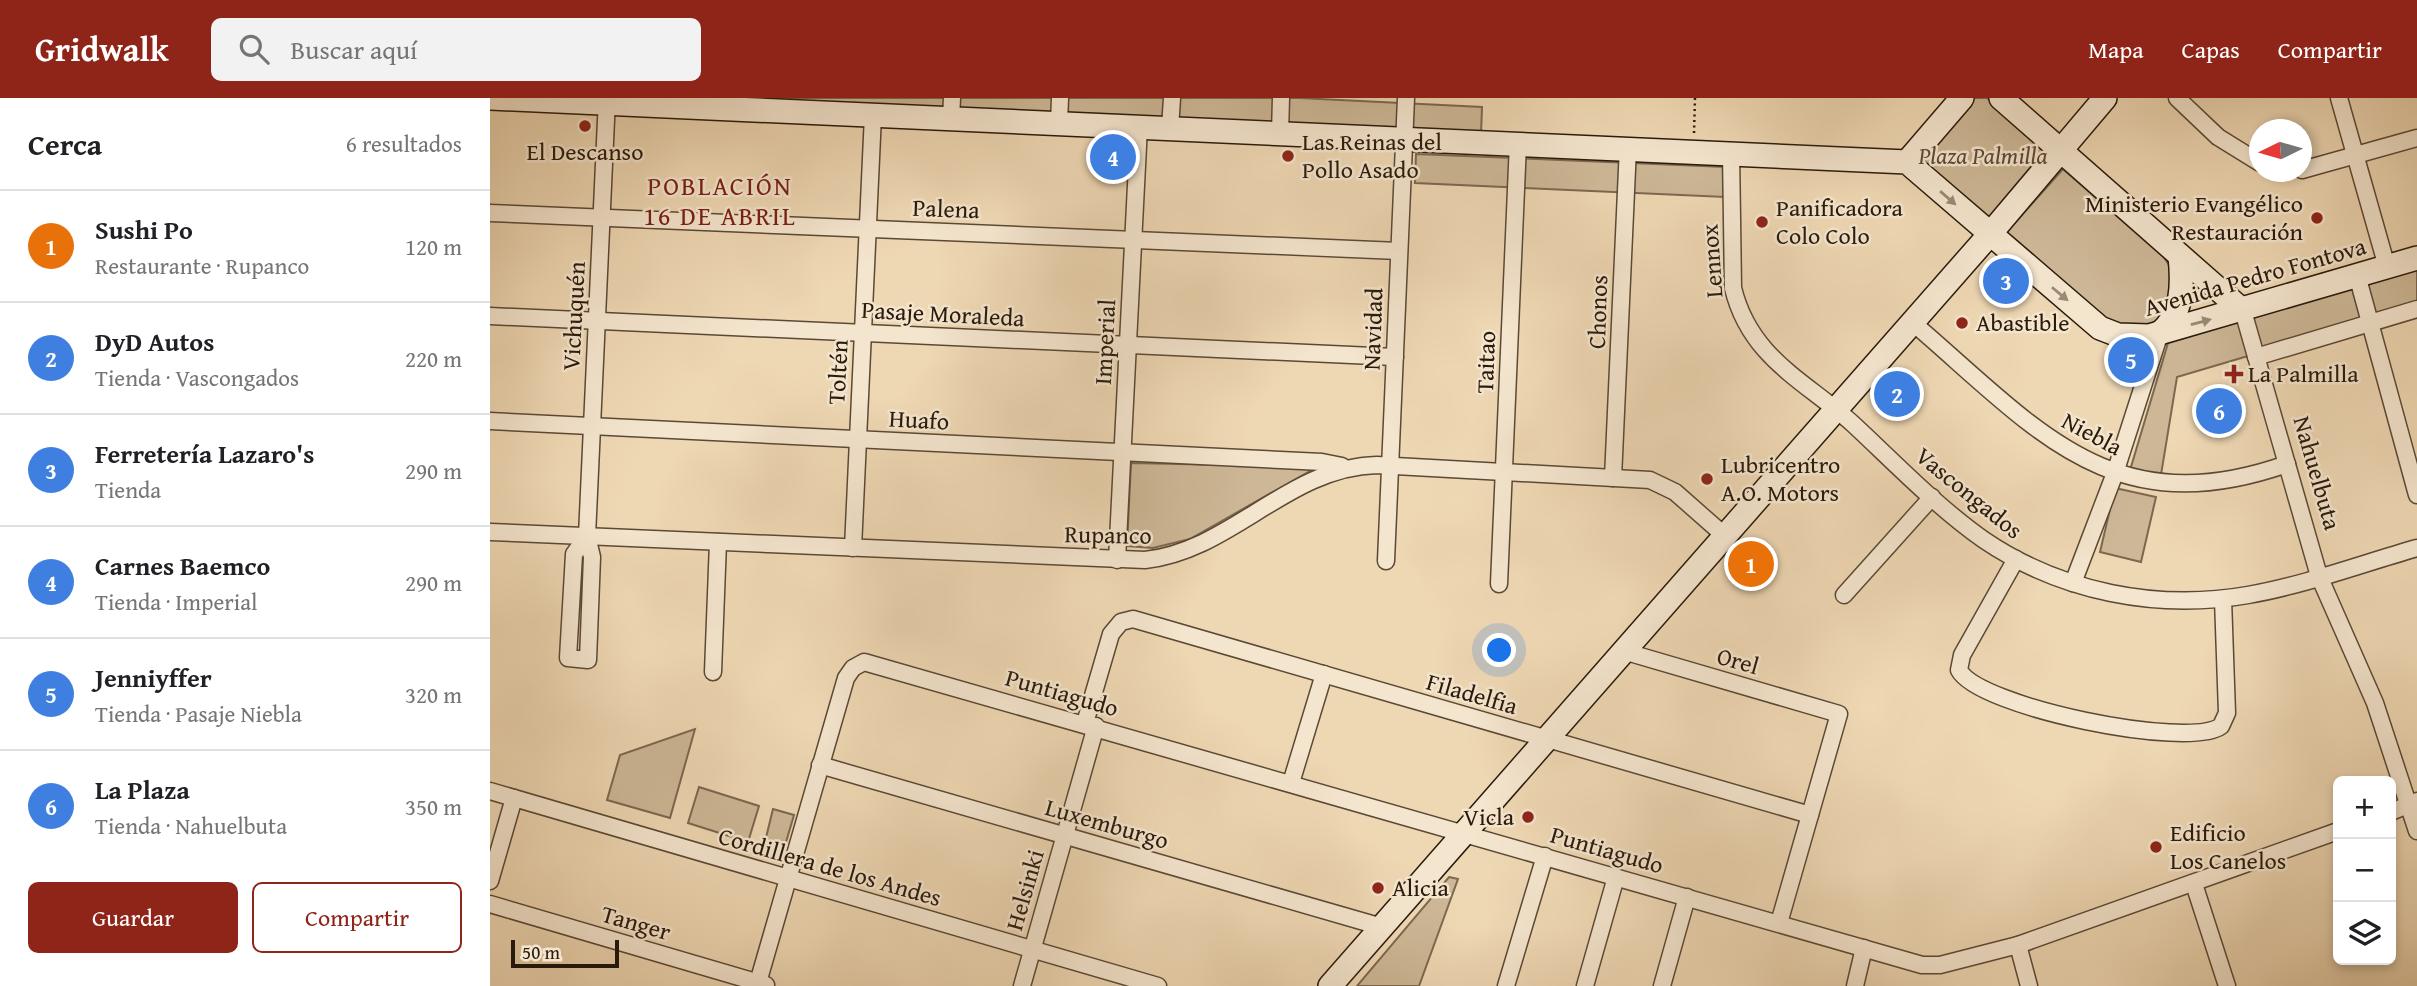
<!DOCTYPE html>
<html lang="es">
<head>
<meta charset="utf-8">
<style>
  :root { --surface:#fff; --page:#f2f2f2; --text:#202124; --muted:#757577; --line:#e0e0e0; --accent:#8f2418 }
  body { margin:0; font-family:"Gentium Book Plus",serif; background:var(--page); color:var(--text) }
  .controls { position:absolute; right:21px; bottom:21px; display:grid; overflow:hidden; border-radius:10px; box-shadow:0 4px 10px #0003 }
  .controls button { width:63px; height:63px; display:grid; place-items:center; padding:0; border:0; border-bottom:2px solid var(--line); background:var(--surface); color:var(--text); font:35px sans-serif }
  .compass { position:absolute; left:1759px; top:21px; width:63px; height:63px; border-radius:50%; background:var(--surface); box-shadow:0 4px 10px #0003; rotate:265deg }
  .scale { position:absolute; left:21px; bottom:18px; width:108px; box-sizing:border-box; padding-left:7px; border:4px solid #2a1a0b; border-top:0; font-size:19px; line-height:24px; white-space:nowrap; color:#2a1a0b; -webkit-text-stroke:5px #f4e5ce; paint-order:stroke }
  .you { position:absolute; left:1010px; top:553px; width:24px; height:24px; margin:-18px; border:5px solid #fff; border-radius:50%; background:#1a73e8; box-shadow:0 0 0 10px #1a73e833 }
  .badge { display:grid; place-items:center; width:46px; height:46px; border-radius:50%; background:var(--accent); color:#fff; font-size:23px; font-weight:700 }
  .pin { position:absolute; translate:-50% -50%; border:4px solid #fff; box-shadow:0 2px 7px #0006 }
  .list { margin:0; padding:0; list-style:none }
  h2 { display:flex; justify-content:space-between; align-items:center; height:91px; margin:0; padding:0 28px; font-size:30px }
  h2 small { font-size:23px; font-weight:400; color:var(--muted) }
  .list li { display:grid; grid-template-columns:46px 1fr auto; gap:21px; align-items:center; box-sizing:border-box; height:112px; padding:0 28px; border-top:2px solid var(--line) }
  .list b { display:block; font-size:26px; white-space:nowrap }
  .list p { margin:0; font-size:23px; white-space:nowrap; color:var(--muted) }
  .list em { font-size:23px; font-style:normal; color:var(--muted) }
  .actions { display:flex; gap:14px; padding:21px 28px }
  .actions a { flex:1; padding:16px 0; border:2px solid var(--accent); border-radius:10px; text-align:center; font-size:24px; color:var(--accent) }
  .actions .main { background:var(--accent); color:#fff }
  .icon { flex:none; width:38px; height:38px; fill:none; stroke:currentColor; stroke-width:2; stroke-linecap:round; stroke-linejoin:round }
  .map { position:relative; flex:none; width:1927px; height:888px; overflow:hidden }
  header { display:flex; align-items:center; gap:42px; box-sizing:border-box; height:98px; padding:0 35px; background:var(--accent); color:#fff }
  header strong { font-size:33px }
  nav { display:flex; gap:38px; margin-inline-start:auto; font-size:24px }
  .search { width:490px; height:63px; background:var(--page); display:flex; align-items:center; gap:18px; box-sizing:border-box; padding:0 24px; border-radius:10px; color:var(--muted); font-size:26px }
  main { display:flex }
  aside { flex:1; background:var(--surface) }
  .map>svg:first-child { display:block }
  .green { fill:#cdb796; stroke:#7c6850; stroke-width:2 }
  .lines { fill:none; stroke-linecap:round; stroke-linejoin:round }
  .minor-casing { stroke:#5b4935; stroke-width:19 }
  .secondary-casing { stroke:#2a1a0b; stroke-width:26 }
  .path { stroke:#2a1a0b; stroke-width:2.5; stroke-dasharray:2 3.5; stroke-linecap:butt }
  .minor { stroke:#f4e5ce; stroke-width:16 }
  .secondary { stroke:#f4e5ce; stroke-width:23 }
  .oneway { fill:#998a76 }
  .poi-dot { fill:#8f2418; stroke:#f4e5ce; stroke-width:2.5 }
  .labels { text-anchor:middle; stroke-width:5; stroke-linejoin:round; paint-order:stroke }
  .poi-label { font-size:24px; fill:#2a1a0b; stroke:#f4e5ce; text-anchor:start }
  .park-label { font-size:24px; font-style:italic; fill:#5b4935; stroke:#f4e5ce }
  .street-label { font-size:24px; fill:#2a1a0b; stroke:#f4e5ce }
  .neighbourhood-label { font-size:26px; letter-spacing:2px; fill:#7a1f14; stroke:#f4e5ce }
</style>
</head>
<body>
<header>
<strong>Gridwalk</strong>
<div class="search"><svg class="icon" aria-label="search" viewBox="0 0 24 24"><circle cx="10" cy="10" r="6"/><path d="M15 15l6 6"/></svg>Buscar aquí</div>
<nav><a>Mapa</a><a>Capas</a><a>Compartir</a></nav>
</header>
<main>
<aside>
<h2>Cerca<small>6 resultados</small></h2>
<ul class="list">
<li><span class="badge" style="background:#e8710a">1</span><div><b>Sushi Po</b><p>Restaurante · Rupanco</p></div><em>120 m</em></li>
<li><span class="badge" style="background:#3f7fe0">2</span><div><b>DyD Autos</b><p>Tienda · Vascongados</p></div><em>220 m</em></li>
<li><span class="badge" style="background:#3f7fe0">3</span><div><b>Ferretería Lazaro's</b><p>Tienda</p></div><em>290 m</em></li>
<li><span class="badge" style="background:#3f7fe0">4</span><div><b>Carnes Baemco</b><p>Tienda · Imperial</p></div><em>290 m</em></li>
<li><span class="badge" style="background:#3f7fe0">5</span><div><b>Jenniyffer</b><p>Tienda · Pasaje Niebla</p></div><em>320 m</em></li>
<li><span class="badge" style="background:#3f7fe0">6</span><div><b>La Plaza</b><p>Tienda · Nahuelbuta</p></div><em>350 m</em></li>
</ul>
<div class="actions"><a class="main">Guardar</a><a>Compartir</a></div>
</aside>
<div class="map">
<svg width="1927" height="888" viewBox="0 0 1927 888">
  <rect width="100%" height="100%" fill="#eed7b3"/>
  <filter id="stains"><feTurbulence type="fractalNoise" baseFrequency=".00286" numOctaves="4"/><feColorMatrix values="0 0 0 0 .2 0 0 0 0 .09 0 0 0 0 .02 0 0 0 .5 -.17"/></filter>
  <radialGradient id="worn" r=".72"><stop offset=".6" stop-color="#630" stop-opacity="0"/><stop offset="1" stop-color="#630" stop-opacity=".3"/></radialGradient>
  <g class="green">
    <path d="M176,0h633l183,9 -1,27z"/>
    <path d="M1482,0h15l61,52 -60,71 -70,-60z"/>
    <path d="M926,56l310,13 -1,30 -310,-14z"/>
    <path d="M1573,71l100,87 10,15v16l-13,34 -11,7h-15l-27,-8 -102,-86z"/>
    <path d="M1927,171v37l-240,71 -17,104 -32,-4 40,-134z"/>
    <path d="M641,365l186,4 -127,72 -37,9 -26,-2z"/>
    <path d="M1625,390l41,9 -15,65 -41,-10z"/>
    <path d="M205,631l-25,89 -63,-18 13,-45z"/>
    <path d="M209,689l60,19 -11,36 -60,-19z"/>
    <path d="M283,711l21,6 -13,44 -19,-5z"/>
    <path d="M959,779l9,2 -39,107h-62z"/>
  </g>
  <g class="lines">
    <defs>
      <g id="minor">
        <path d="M1687,0l41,39 42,26"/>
        <path d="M1849,0l48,169"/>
        <path d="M461,20l1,-20"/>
        <path d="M569,25l1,-25"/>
        <path d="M680,30l2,-30"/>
        <path d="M790,35l1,-35"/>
        <path d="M1241,54l2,136c17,70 71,92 120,136 42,39 84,83 131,116 77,52 173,71 264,55 57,-10 113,-31 169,-47"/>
        <path d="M1812,72l115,-32"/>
        <path d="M0,115l909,38"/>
        <path d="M1867,177l60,220"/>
        <path d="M1753,213l76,265 56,127 42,128"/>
        <path d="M0,218l905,41"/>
        <path d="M1422,224c124,106 198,204 375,142"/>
        <path d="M1766,259l161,-48"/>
        <path d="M0,323l832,41 20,4"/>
        <path d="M1123,380l15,-331"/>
        <path d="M0,434l655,28c86,-9 143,-93 232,-95l273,15 25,12 50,44"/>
        <path d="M97,438l-13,18 -6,104 20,2 4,-103 -5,-21 20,-438"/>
        <path d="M363,450l20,-433"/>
        <path d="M1526,461l-54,96 -3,15c19,37 230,80 262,56l6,-13 -4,-114"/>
        <path d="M627,462l22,-434"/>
        <path d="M896,463l20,-463"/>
        <path d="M1583,485l42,-110 45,-140"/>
        <path d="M1009,486l19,-441"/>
        <path d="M1354,497l88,-98"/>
        <path d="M1133,553l216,63 -60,209"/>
        <path d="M223,574l5,-130"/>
        <path d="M595,625l26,-89 10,-12 12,-3 677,196"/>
        <path d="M330,667l562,162"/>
        <path d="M801,685l33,-109"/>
        <path d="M0,693l668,195"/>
        <path d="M1901,714l26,-11"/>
        <path d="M0,783l24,-83"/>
        <path d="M1704,786l33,102"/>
        <path d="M0,806l276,81"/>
        <path d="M1528,847l11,41"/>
        <path d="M267,888l89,-308 7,-10 11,-6 1058,303h18l78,-20 320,-114"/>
        <path d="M532,888l74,-260"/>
        <path d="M1016,888l39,-130"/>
        <path d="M1095,888l31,-109"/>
        <path d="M1172,888l25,-89"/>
        <path d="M1365,888l9,-38"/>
      </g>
      <g id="secondary">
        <path d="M0,0l1417,64 193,166 18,7 31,1 268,-78"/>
        <path d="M1511,0l242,213"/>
        <path d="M1417,64l55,-64"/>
        <path d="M1670,235c23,-19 23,-49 20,-77"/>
        <path d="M840,888l660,-752 115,-136"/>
      </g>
    </defs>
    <use href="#minor" class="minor-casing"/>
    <use href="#secondary" class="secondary-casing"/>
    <path class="path" d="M1204,35l1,-35"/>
    <use href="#minor" class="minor"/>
    <use href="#secondary" class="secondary"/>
  </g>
  <defs><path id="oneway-solid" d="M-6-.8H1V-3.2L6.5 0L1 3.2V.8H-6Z" transform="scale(1.75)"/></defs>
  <g class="oneway">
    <use href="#oneway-solid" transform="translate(1458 100) rotate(41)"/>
    <use href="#oneway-solid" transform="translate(1570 196) rotate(40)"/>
    <use href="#oneway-solid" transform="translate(1711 224) rotate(-15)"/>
  </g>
  <g class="poi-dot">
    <circle cx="95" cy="28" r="7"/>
    <circle cx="798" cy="58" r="7"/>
    <circle cx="1827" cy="120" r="7"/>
    <circle cx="1272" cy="124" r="7"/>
    <circle cx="1472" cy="225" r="7"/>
    <path d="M1740.5 265.5h7v7h7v7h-7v7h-7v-7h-7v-7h7z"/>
    <circle cx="1217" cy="381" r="7"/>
    <circle cx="1038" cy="719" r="7"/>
    <circle cx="1666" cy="749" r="7"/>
    <circle cx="888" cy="790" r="7"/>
  </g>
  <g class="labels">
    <g class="poi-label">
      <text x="812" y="52">Las Reinas del<tspan x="812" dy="28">Pollo Asado</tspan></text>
      <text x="95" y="62" text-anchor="middle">El Descanso</text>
      <text x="1813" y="114" text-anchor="end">Ministerio Evangélico<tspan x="1813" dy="28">Restauración</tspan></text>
      <text x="1286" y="118">Panificadora<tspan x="1286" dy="28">Colo Colo</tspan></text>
      <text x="1486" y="233">Abastible</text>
      <text x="1758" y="284">La Palmilla</text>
      <text x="1231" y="375">Lubricentro<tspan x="1231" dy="28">A.O. Motors</tspan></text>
      <text x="1024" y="727" text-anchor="end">Vicla</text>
      <text x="1680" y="743">Edificio<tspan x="1680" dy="28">Los Canelos</tspan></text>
      <text x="902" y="798">Alicia</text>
    </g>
    <g class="park-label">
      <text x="1493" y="66">Plaza Palmilla</text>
    </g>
    <g class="street-label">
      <text transform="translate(456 111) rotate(2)" y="8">Palena</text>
      <text transform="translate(1222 163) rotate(-94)" y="8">Lennox</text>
      <text transform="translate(1765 179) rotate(-16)" y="8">Avenida Pedro Fontova</text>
      <text transform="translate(1108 214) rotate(-88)" y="8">Chonos</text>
      <text transform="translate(453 216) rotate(3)" y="8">Pasaje Moraleda</text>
      <text transform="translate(84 218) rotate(-87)" y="8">Vichuquén</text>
      <text transform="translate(883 231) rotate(-88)" y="8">Navidad</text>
      <text transform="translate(615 244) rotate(-87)" y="8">Imperial</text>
      <text transform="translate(996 264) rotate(-88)" y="8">Taitao</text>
      <text transform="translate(348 274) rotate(-87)" y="8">Toltén</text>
      <text transform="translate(429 322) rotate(3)" y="8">Huafo</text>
      <text transform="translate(1602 336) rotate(28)" y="8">Niebla</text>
      <text transform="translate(1827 375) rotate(74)" y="8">Nahuelbuta</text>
      <text transform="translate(1479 395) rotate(39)" y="8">Vascongados</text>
      <text transform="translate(618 437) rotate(1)" y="8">Rupanco</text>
      <text transform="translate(1248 563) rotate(16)" y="8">Orel</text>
      <text transform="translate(572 595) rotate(16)" y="8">Puntiagudo</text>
      <text transform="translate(982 596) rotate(16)" y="8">Filadelfia</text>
      <text transform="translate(617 726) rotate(16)" y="8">Luxemburgo</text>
      <text transform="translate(1117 752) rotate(16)" y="8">Puntiagudo</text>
      <text transform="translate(340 769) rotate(16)" y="8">Cordillera de los Andes</text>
      <text transform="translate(535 792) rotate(-74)" y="8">Helsinki</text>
      <text transform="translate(146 825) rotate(16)" y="8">Tanger</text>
    </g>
    <g class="neighbourhood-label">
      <text x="230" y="97">POBLACIÓN<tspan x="230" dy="30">16 DE ABRIL</tspan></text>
    </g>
  </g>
  <rect width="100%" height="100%" filter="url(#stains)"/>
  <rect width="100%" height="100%" fill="url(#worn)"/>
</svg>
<div class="controls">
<button>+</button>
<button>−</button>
<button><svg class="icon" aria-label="layers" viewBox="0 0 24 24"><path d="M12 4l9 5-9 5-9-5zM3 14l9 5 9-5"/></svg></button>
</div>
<svg class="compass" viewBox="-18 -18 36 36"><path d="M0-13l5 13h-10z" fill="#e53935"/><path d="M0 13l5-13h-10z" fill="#757577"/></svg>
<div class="scale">50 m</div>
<div class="you"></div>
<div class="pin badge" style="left:1261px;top:466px;background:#e8710a">1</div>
<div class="pin badge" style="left:1407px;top:296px;background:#3f7fe0">2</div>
<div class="pin badge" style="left:1516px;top:183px;background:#3f7fe0">3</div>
<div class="pin badge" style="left:623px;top:59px;background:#3f7fe0">4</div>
<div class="pin badge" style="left:1641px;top:262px;background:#3f7fe0">5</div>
<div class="pin badge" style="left:1729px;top:313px;background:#3f7fe0">6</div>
</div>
</main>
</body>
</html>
